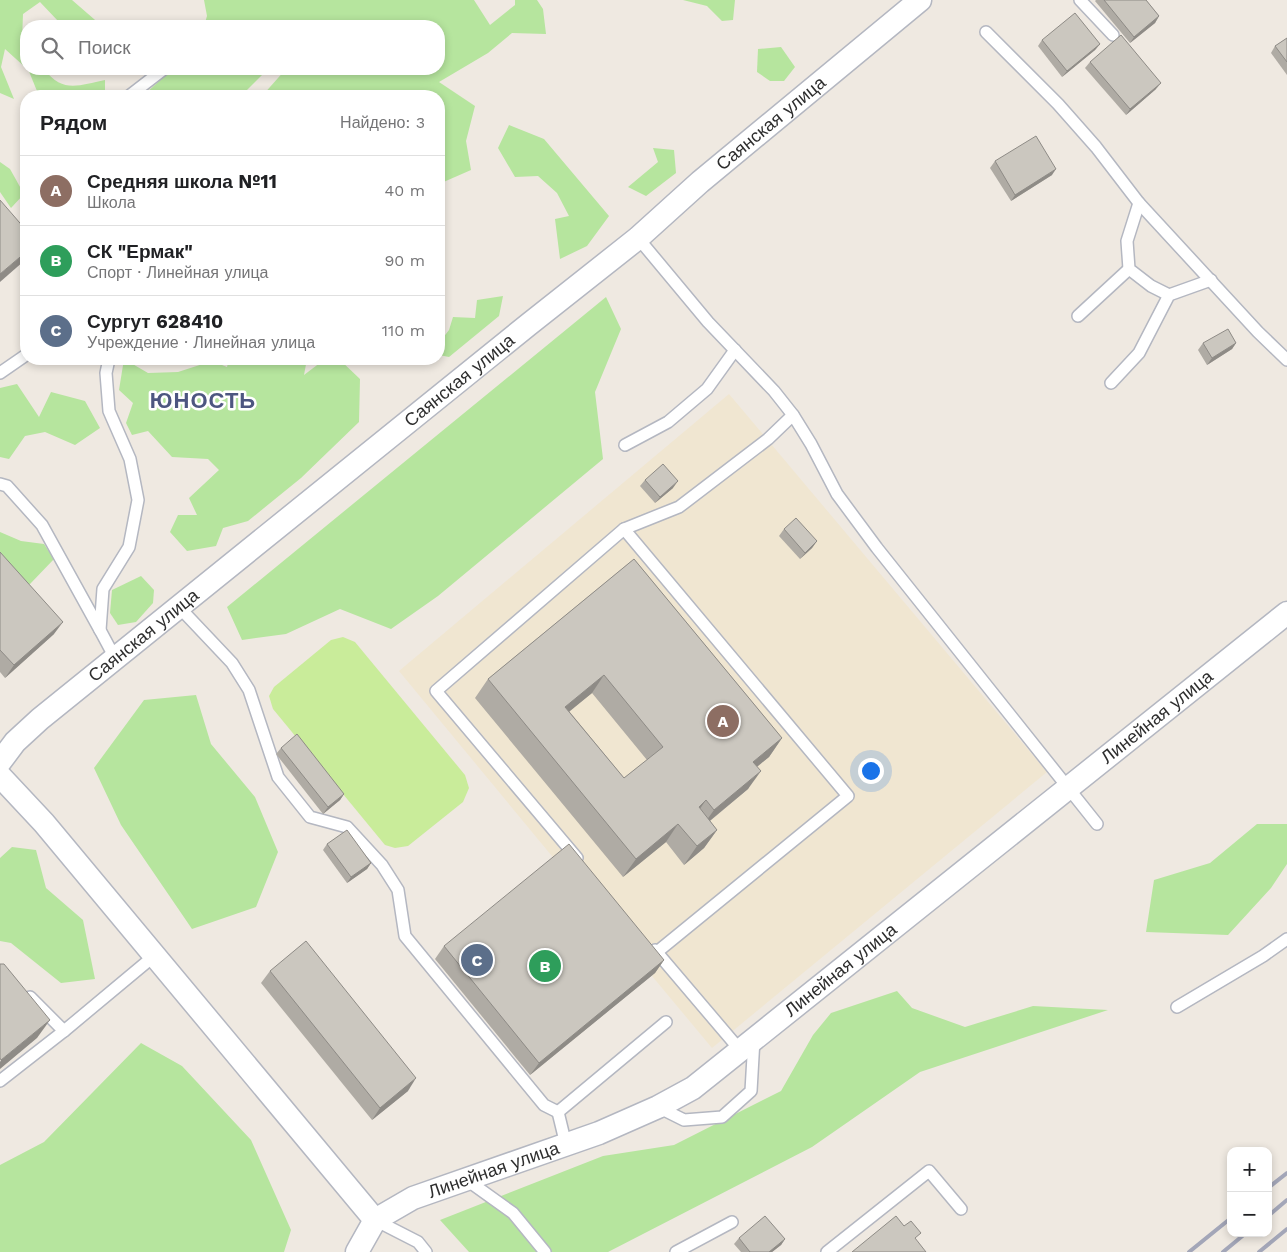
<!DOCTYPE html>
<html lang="ru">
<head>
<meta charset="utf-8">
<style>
  :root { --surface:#fff; --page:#f2f2f2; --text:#202124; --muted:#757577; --line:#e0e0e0; --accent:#b45309 }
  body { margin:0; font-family:"Work Sans",sans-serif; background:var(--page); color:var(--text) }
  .controls { position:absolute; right:15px; bottom:15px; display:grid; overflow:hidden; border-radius:10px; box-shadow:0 2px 8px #0003 }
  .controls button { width:45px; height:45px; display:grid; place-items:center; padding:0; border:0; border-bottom:1px solid var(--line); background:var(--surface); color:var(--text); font:25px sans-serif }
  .you { position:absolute; left:870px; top:770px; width:18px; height:18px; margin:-12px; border:4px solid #fff; border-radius:50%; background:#1a73e8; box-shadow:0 0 0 8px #1a73e833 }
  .badge { display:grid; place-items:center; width:32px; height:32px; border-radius:50%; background:var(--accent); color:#fff; font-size:16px; font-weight:700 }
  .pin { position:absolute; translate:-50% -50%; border:2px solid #fff; box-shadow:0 1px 5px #0006 }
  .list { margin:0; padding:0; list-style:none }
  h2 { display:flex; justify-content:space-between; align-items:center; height:65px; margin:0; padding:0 20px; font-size:21px }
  h2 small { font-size:16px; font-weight:400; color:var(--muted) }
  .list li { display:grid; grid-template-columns:32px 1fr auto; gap:15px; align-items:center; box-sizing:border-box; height:70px; padding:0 20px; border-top:1px solid var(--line) }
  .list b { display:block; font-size:19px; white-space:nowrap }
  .list p { margin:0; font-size:16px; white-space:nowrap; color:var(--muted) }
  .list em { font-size:16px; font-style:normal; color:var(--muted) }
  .icon { flex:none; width:28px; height:28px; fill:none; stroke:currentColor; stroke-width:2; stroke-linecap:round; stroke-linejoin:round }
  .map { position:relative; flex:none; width:1287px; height:1252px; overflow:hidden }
  .search { position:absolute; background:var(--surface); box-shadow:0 2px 8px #0003; left:20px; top:20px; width:425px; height:55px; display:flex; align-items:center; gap:12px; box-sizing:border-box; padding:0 18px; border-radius:20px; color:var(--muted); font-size:19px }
  .panel { position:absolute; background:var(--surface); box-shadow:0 2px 8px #0003; left:20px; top:90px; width:425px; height:275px; border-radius:20px }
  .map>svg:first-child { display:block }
  .education { fill:#f0e6d1 }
  .green { fill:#b6e59e }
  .pitch { fill:#c9ec9a }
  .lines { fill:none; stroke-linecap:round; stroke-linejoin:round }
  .lane-casing { stroke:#b4b7c1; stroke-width:14 }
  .street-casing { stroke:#b4b7c1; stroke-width:25 }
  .lane { stroke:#fff; stroke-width:11 }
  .street { stroke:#fff; stroke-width:22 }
  .rail { stroke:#a3a6b8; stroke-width:4 }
  .wall { fill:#afaba4; fill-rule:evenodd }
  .shaded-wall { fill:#8e8b86 }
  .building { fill:#cbc7bf; stroke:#8e8b86; fill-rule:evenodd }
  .labels { text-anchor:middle; stroke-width:5; stroke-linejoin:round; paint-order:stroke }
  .street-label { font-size:18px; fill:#2e2e2e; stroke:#fff }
  .district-label { font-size:22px; font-weight:bold; letter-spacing:1px; fill:#4d5680; stroke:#fff }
</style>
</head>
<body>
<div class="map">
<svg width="1287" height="1252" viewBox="0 0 1287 1252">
  <rect width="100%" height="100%" fill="#efe9e1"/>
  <path class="education" d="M729,394l318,378 -335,276 -60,-72 3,-4 -99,-111 -157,-190z"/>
  <g class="green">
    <path d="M0,0h72l30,26h-30l-14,-5 -18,-19 -17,12 -1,26 4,6v22l-21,-19 -4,18 13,32 -14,-6z"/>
    <path d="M204,0h270l16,25 25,-20v-5h22l6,9 3,25 -34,-1 -24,20 -49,29 36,24 -9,35 5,29 -32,14v-88h-177l24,-27h153v-43h-235l3,-10z"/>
    <path d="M683,0h52l-2,20 -11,1 -15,-15z"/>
    <path d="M781,47l14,20 -11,14h-14l-13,-9 1,-23z"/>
    <path d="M28,69h16c19,25 35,16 61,11v16h-66z"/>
    <path d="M172,69h96l-27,27h-98z"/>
    <path d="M509,125l35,14 65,77 -22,30 -27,13 -5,-40 14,-3 -12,-23 -19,-17 -23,1 -17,-29z"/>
    <path d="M653,148l21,2 2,23 -30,23 -18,-9 30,-25z"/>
    <path d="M0,162l10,7 14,25 -13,14 -11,-16z"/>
    <path d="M503,296l-4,20 -50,41 -10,-2v-12l10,-13 4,-13 22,1 2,-18z"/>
    <path d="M606,297l15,32 -26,63 8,67 -165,137 -47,33 -51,-20 -54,25 -44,6 -15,-33z"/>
    <path d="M124,359l24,14 30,-1 34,-11 15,6 2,-8h78l-3,16 21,-16h14l21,20 -1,43 -58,56 -53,43 -25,7 -7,18 -29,5 -17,-19 8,-17h19l-8,-17 30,-28 -11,-11 -36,-2 -24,-26 -16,4 -6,-12 7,-20 -14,-13z"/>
    <path d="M17,384l22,33 12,-25 34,9 15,27 -25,17 -30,-13 -20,4 -16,23 -9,-2v-69z"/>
    <path d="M0,532l21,9 23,3 10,15 -24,25 -18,2 -12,-26z"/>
    <path d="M141,576l13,14 -1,13 -17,19 -18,3 -8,-12 2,-23z"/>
    <path d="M196,695l15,49 44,53 23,55 -22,55 -64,22 -71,-104 -27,-57 50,-68z"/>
    <path d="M1257,824h30v40l-16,24 -43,47 -82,-3 8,-52 56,-17z"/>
    <path d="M12,847l24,3 10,38 37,32 12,59 -34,4 -50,-40 -11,-2v-83z"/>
    <path d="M897,991l15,17 53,19 68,-21 75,4 -188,62 -108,75 -204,105h-139l-29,-32 163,-64 71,-11 107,-54 32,-56 18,-22z"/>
    <path d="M141,1043l41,23 69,74 40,90 -7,22h-284v-87l44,-23z"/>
  </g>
  <path class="pitch" d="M343,637l12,5 110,133 4,13 -6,14 -55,44 -13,2 -10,-3 -112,-136 -4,-13 5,-9 57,-47z"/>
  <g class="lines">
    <defs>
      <g id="lane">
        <path d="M1080,0l33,35"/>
        <path d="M986,32l72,72 38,43 43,56 119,129 29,28"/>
        <path d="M129,96l35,-27"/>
        <path d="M1139,203l-12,38 2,28 22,17 18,9"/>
        <path d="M638,238l70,84 66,69 19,24 18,29 26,50 40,54 220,276"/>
        <path d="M1078,316l51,-47"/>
        <path d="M109,359l-3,14 3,38 21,48 8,41 -9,47 -26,42 -3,41 15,28"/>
        <path d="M0,373l26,-18"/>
        <path d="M1111,383l28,-30 30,-58 42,-15"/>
        <path d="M625,445l43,-23 39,-33 28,-39"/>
        <path d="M0,484l7,2 35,39 58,105"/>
        <path d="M624,529l224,267 -191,156"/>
        <path d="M179,607l53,56 17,27 29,87 32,40 37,10 35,38 16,25 7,46 139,169 14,7"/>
        <path d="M577,858l-141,-167 188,-162 55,-22 89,-68 25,-24"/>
        <path d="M655,950l85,100"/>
        <path d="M30,997l34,34"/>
        <path d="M1177,1007l86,-51 24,-17"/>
        <path d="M0,1081l64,-50 90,-75"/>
        <path d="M658,1107l26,13 38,-3 29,-26 3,-52"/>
        <path d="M558,1112l108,-90"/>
        <path d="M558,1112l8,33"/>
        <path d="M467,1180l46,33 32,39"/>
        <path d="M375,1220l43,22 8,10"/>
        <path d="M676,1252l56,-30"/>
        <path d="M827,1252l102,-81 32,38"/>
      </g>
      <g id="street">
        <path id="s1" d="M0,762l15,-20 25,-23 488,-394 110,-87 62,-56 220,-182"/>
        <path d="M0,776l44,47 331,397"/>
        <path id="s2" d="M357,1252l18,-32 38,-22 186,-65 59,-26 35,-19 594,-475"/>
      </g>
    </defs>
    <use href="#lane" class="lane-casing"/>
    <use href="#street" class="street-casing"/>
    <use href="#lane" class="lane"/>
    <use href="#street" class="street"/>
    <g class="rail">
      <path d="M1268,1188l19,-15"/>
      <path d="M1268,1216l19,-16"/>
      <path d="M1189,1252l42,-34"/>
      <path d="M1223,1252l23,-19"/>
      <path d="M1259,1252l28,-23"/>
    </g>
  </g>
  <g class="wall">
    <path d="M1096,0h50l13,16 -4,7 -25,20 -35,-42z"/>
    <path d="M1287,38v37l-16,-22 4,-7z"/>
    <path d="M1042,40l58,4 -5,6 -33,27 -24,-31z"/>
    <path d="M1090,62l66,27 -30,26 -41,-47z"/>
    <path d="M995,161l57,14 -41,26 -21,-33z"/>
    <path d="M1203,343h33l-4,6 -25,16 -9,-15z"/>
    <path d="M645,480l28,8 -18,15 -15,-17z"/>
    <path d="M784,529l33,12 -5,7 -12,11 -21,-23z"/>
    <path d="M0,552l54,82 -49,44 -5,-6z"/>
    <path d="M634,559l148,179 -13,19 -12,9 -9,23 -38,32 7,9 -13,18 -20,17 -18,-23 -43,35 -148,-179 13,-19zM592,693l55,67 -23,18 -55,-67z"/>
    <path d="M281,748l63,46 -4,6 -17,14 -47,-60z"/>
    <path d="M327,844l44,19 -4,6 -20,14 -24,-33z"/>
    <path d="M444,946l220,14 -9,13 -125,102 -95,-116z"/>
    <path d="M270,971l138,120 -36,29 -111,-137z"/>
    <path d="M739,1238l46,1 -4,6 -9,7h-31l-7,-8z"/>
  </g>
  <g class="shaded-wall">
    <path d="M1159,16l-4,7 -25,20 4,-6z"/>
    <path d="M1100,44l-5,6 -33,27 5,-6z"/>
    <path d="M1161,83l-5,6 -30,26 4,-6z"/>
    <path d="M1056,169l-4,6 -41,26 4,-6z"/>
    <path d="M26,252v6l-2,3 -24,21v-8z"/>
    <path d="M1236,343l-4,6 -25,16 5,-7z"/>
    <path d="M678,481l-5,7 -18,15 5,-6z"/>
    <path d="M817,541l-5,7 -12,11 5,-6z"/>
    <path d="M63,622l-9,12 -49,44 9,-13z"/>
    <path d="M604,675l-12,18 -39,32 12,-18z"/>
    <path d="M782,738l-13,19 -28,23 12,-18z"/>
    <path d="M761,771l-13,18 -47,39 13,-18z"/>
    <path d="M344,794l-4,6 -17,14 5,-7z"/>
    <path d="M706,800l-13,19 6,-12z"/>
    <path d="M678,824l-12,18 -43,35 13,-18z"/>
    <path d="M717,830l-13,18 -20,17 13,-19z"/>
    <path d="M371,863l-4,6 -20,14 4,-6z"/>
    <path d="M664,960l-9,13 -125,102 9,-12z"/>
    <path d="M50,1020l-13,18 -37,31v-7l1,-2z"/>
    <path d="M416,1078l-8,13 -36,29 8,-12z"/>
    <path d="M785,1239l-4,6 -9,7h-3z"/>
  </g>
  <g class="building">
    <path d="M1104,0h42l13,16 -25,21z"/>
    <path d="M1075,13l25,31 -33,27 -25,-31z"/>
    <path d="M1121,35l40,48 -31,26 -40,-47z"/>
    <path d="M1287,38v24l-12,-16z"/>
    <path d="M1036,136l20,33 -41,26 -20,-34z"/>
    <path d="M0,200l26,30v22l-26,22z"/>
    <path d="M1228,329l8,14 -24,15 -9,-15z"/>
    <path d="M663,464l15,17 -18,16 -15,-17z"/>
    <path d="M796,518l21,23 -12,12 -21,-24z"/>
    <path d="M0,552l63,70 -49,43 -14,-15z"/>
    <path d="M634,559l148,179 -29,24 8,9 -47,39 -8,-10 -7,7 18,23 -20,16 -19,-22 -42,35 -148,-180zM604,675l59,72 -39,31 -59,-71z"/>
    <path d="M297,734l47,60 -16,13 -47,-59z"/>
    <path d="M347,830l24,33 -20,14 -24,-33z"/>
    <path d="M569,844l95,116 -125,103 -95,-117z"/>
    <path d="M306,941l110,137 -36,30 -110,-137z"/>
    <path d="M0,964h4l46,56 -49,40 -1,-2z"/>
    <path d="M765,1216l20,23 -16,13h-19l-11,-14z"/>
    <path d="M896,1216l8,10 7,-5 10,12 -6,5 11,14h-74z"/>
  </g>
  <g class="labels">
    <g class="street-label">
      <text dy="6" stroke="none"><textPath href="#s1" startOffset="1002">Саянская улица</textPath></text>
      <text dy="6" stroke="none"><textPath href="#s1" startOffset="598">Саянская улица</textPath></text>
      <text dy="6" stroke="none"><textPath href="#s1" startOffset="192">Саянская улица</textPath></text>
      <text dy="6" stroke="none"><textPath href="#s2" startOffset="976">Линейная улица</textPath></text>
      <text dy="6" stroke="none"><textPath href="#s2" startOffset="571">Линейная улица</textPath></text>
      <text dy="6" stroke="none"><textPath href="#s2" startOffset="166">Линейная улица</textPath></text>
    </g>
    <g class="district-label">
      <text x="203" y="408">ЮНОСТЬ</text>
    </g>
  </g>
</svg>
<div class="controls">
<button>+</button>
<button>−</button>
</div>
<div class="you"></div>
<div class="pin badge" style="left:723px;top:721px;background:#8d6e63">A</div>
<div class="pin badge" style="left:545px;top:966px;background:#2e9e5b">B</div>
<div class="pin badge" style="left:477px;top:960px;background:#5c6f8a">C</div>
<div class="search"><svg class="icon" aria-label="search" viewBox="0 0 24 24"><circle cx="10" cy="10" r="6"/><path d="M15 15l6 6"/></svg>Поиск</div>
<section class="panel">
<h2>Рядом<small>Найдено: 3</small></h2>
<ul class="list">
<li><span class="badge" style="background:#8d6e63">A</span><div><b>Средняя школа №11</b><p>Школа</p></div><em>40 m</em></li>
<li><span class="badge" style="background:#2e9e5b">B</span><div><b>СК &quot;Ермак&quot;</b><p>Спорт · Линейная улица</p></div><em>90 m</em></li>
<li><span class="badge" style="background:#5c6f8a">C</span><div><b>Сургут 628410</b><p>Учреждение · Линейная улица</p></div><em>110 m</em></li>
</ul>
</section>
</div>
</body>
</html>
